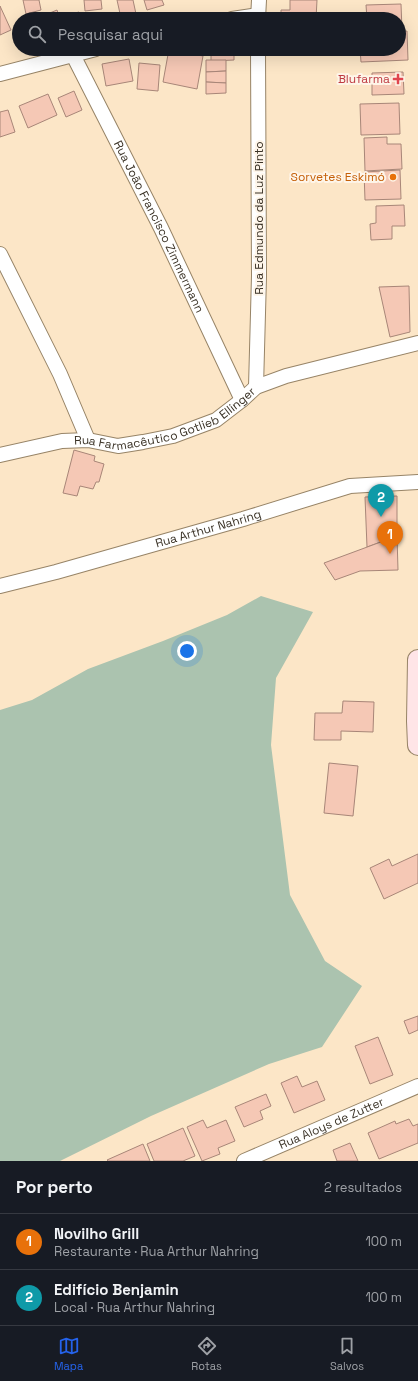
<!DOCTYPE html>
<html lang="pt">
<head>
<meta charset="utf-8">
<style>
  :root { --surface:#171b24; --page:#20242c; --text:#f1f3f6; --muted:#9ea1a6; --line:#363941; --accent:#2563eb }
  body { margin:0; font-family:"Space Grotesk",sans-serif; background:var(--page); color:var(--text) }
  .you { position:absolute; left:187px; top:651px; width:14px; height:14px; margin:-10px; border:3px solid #fff; border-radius:50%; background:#1a73e8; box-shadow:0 0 0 6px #1a73e833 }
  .badge { display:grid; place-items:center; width:26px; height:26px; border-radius:50%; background:var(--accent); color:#fff; font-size:13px; font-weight:700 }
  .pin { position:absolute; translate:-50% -33px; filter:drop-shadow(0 1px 2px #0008) }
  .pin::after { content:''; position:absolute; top:21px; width:14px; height:12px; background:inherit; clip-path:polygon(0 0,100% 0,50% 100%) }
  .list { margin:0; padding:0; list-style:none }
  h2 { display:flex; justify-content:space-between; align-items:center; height:52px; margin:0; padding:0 16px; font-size:17px }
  h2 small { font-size:13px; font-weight:400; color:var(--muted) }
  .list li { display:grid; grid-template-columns:26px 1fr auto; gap:12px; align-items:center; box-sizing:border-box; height:56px; padding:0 16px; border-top:1px solid var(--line) }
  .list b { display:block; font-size:15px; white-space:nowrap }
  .list p { margin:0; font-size:13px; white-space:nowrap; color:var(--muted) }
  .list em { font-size:13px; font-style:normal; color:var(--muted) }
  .icon { flex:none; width:22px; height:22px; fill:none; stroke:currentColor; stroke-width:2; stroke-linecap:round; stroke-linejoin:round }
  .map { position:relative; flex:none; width:418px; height:1161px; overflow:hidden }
  .search { position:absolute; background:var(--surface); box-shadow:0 4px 16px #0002; left:12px; right:12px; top:12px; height:44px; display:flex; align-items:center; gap:10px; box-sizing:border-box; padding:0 14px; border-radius:22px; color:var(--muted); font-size:15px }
  .sheet { height:164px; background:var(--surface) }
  nav { display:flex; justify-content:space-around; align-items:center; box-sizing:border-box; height:56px; border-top:1px solid var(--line); background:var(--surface); font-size:11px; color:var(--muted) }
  nav a { display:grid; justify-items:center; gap:2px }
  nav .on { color:var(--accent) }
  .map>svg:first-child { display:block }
  .green { fill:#abc3af }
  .building { fill:#f5c8b5; stroke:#a88678 }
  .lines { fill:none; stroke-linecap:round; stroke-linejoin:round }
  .minor-casing { stroke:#978467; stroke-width:16 }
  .secondary-casing { stroke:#978467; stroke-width:22 }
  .minor { stroke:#fff; stroke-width:14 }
  .secondary { stroke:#ffe5e7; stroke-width:20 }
  .health-dot { fill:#e0444e; stroke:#fef5e9; stroke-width:1.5 }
  .food-dot { fill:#e8710a; stroke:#fef5e9; stroke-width:1.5 }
  .labels { text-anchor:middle; stroke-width:4; stroke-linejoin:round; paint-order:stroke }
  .health-label { font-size:12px; fill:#be3a42; stroke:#fef5e9; text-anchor:end }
  .food-label { font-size:12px; fill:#c56008; stroke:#fef5e9; text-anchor:end }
  .street-label { font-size:12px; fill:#3a3226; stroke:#fef5e9 }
</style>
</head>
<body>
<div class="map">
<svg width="418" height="1161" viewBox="0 0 418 1161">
  <rect width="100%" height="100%" fill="#fce6c7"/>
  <path class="green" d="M261,596l52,16 -37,66 -5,67 19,150 35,66 37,25 -40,61 -53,17 -118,52 -91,45h-60v-451l32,-10 56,-31 75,-28 64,-26z"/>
  <g class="building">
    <path d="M23,0h16l2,10 -15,4z"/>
    <path d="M84,0h17l1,9 -17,2z"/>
    <path d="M117,0h16l3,14 -15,4z"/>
    <path d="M144,0h18l2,5 -17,5z"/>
    <path d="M290,0h27l-1,19h-35v-9h9z"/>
    <path d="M401,4l1,26 -3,1v-12h-32l-1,-14z"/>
    <path d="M0,6l11,24 -11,5z"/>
    <path d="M57,10l3,9h-14l-1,-4z"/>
    <path d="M79,12l2,7h-16l-1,-3z"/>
    <path d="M407,31l1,29 -47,2 -1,-13h39v-17z"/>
    <path d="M169,49l34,7 -6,33 -34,-7z"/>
    <path d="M211,49l23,1v10l-23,1z"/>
    <path d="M129,59l4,22 -27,5 -4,-22z"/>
    <path d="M206,60h20v11l-20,1z"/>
    <path d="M139,63l21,2 -2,26 -21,-2z"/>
    <path d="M226,71v12l-20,-1v-10z"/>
    <path d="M403,72l1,22 -32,1v-22z"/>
    <path d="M206,82l20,1v10l-20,1z"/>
    <path d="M74,91l8,19 -16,7 -8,-19z"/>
    <path d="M48,94l9,21 -29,13 -9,-22z"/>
    <path d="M399,103l1,31 -39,1 -1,-31z"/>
    <path d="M8,110l7,22 -15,5v-25z"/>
    <path d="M387,137v7h14l1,25 -37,2 -1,-33z"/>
    <path d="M400,170l1,29 -36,1 -1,-28z"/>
    <path d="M404,205l1,21h-13v13l-21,1 -1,-16 6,-1v-17z"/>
    <path d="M409,286l1,46 -20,5 -11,-50z"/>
    <path d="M74,450l21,6 -1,5 10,3 -5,18h-3l-3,7 -13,-3 -3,10 -14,-3z"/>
    <path d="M397,496v40l-30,11 -2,-50z"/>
    <path d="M397,536l1,34 -38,1 -25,9 -11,-17z"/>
    <path d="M343,701l31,1 -1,30 -32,-1v9h-27l1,-27h27z"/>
    <path d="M329,763l29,3 -5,50 -29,-3z"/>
    <path d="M418,854v29l-34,16 -14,-31 19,-9 3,7z"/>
    <path d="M418,1016v14l-9,4 -5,-13z"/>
    <path d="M378,1037l15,38 -23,9 -15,-38z"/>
    <path d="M297,1076l5,11 15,-6 8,19 -31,13 -13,-30z"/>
    <path d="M266,1094l5,12 -11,5 3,8 -19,8 -9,-20z"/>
    <path d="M409,1119l4,7 5,-2v19l-39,16 -11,-26 27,-12 1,3z"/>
    <path d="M203,1120l4,8 19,-8 9,21 -17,7 2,6 -18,7 -15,-34z"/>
    <path d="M183,1128l12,28 -12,5h-29l-7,-17z"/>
    <path d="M350,1143l8,18h-21l-4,-11z"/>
    <path d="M143,1144l7,17h-42l-1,-1z"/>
  </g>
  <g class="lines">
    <defs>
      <g id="minor">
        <path d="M232,19l26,-4"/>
        <path d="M258,19l1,-19"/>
        <path id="s1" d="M73,55l88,173 81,172"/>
        <path d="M0,74l96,-25"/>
        <path d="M0,254l60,120 28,66"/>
        <path d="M256,387l3,-111 -1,-227"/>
        <path id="s2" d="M0,455l62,-14 26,-1 30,6 25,-4 30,-6 43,-16 26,-20 14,-13 30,-11 132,-33"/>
        <path id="s3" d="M0,586l56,-14 187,-53 107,-33 68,-4"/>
        <path id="s4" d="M244,1161l174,-75"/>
      </g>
      <path id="secondary" d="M418,660l-1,61 1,24"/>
    </defs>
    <use href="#minor" class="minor-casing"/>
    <use href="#secondary" class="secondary-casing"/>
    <use href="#minor" class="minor"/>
    <use href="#secondary" class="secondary"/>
  </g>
  <path class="health-dot" d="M396 73h4v4h4v4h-4v4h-4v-4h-4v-4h4z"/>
  <circle class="food-dot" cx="393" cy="177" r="4"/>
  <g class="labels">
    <g class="health-label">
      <text x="390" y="83">Blufarma</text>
    </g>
    <g class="food-label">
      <text x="385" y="181">Sorvetes Eskimó</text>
    </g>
    <g class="street-label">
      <text transform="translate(259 218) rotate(-90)" y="4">Rua Edmundo da Luz Pinto</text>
      <text dy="4" stroke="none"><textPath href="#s1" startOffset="192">Rua João Francisco Zimmermann</textPath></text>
      <text dy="4" stroke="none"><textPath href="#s2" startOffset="173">Rua Farmacêutico Gotlieb Ellinger</textPath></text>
      <text dy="4" stroke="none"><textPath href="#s3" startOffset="216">Rua Arthur Nahring</textPath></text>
      <text dy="4" stroke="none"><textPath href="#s4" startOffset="95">Rua Aloys de Zutter</textPath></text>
    </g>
  </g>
</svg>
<div class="you"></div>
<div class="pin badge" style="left:390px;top:554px;background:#e8710a">1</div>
<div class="pin badge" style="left:381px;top:517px;background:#0f9aa8">2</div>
<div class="search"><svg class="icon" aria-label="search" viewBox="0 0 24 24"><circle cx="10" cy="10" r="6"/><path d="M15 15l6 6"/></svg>Pesquisar aqui</div>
</div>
<section class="sheet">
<h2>Por perto<small>2 resultados</small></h2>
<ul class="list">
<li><span class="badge" style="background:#e8710a">1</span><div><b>Novilho Grill</b><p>Restaurante · Rua Arthur Nahring</p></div><em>100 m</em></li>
<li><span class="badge" style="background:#0f9aa8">2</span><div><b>Edifício Benjamin</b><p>Local · Rua Arthur Nahring</p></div><em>100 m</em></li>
</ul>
</section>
<nav>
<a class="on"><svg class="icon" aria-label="map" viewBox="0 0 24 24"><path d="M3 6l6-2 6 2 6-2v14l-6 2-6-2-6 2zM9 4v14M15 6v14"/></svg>Mapa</a>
<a><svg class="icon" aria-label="directions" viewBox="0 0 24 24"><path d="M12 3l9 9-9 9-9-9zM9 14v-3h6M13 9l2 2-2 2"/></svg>Rotas</a>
<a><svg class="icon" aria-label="saved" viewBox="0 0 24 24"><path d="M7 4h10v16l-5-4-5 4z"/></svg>Salvos</a>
</nav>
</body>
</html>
